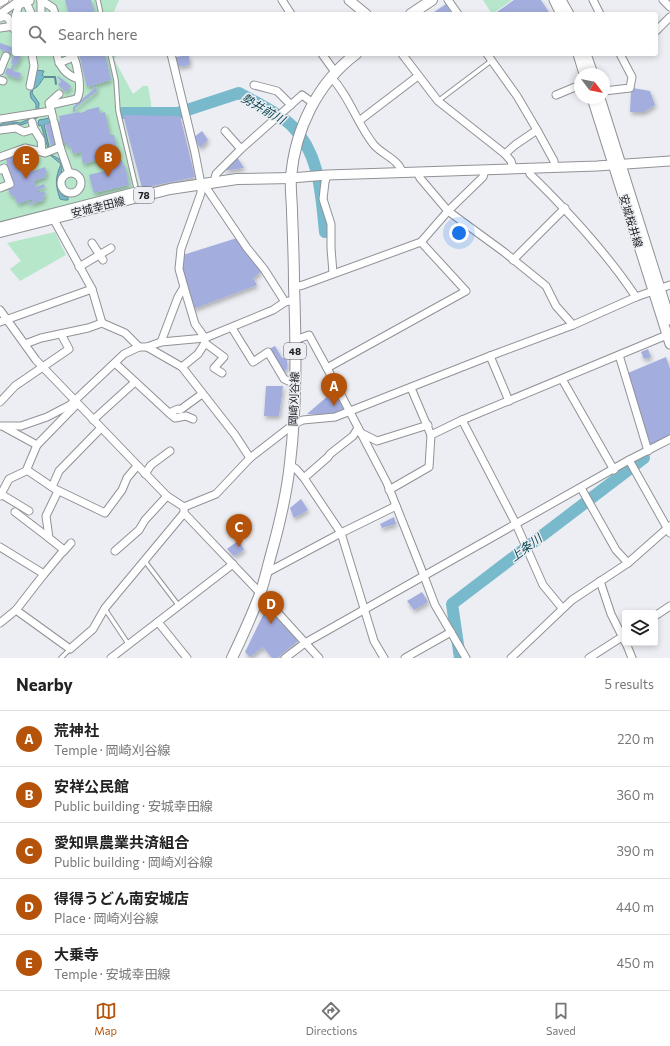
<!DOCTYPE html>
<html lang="en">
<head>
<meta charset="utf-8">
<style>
  :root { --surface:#fff; --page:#f2f2f2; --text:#222; --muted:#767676; --line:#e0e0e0; --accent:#b45309 }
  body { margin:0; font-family:Commissioner,"Noto Sans JP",sans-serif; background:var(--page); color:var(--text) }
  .controls { position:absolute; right:12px; bottom:12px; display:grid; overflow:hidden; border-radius:4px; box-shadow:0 2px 6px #0003 }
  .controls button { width:36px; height:36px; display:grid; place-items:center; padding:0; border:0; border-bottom:1px solid var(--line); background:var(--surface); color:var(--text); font:20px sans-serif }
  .compass { position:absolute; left:574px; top:68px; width:36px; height:36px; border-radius:50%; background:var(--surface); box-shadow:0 2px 6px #0003; rotate:122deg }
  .you { position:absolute; left:459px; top:233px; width:14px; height:14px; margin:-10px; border:3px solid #fff; border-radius:50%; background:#1a73e8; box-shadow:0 0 0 6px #1a73e833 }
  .badge { display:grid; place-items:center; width:26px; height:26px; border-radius:50%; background:var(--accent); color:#fff; font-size:13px; font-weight:700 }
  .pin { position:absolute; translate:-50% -33px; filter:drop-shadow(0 1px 2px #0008) }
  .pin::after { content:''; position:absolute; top:21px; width:14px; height:12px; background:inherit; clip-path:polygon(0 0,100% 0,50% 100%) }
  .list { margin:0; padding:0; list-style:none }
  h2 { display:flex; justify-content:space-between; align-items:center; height:52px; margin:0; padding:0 16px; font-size:17px }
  h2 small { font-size:13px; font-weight:400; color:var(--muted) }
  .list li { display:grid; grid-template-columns:26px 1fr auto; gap:12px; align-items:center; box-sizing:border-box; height:56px; padding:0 16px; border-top:1px solid var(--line) }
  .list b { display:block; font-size:15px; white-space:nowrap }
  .list p { margin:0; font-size:13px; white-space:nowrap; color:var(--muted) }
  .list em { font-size:13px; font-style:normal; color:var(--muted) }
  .icon { flex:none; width:22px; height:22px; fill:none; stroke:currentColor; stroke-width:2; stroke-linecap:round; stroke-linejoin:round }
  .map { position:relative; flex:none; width:670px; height:658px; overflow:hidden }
  .search { position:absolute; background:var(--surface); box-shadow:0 2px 6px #0003; left:12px; right:12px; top:12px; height:44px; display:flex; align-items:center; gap:10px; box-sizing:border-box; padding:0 14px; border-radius:4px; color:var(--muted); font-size:15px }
  .sheet { height:332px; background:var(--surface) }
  nav { display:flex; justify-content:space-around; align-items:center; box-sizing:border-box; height:56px; border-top:1px solid var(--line); background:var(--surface); font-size:11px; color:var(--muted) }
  nav a { display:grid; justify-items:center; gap:2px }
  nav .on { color:var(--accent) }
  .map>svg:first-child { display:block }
  .green { fill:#b7e7ca }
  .water { fill:#78bacb; stroke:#5d8b98 }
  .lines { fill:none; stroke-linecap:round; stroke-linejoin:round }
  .stream { stroke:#5d8b98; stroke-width:2 }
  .river { stroke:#78bacb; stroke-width:12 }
  .building { fill:#a3adde; filter:url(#shadow) }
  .lane-casing { stroke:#909296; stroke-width:5.5 }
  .street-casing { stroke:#909296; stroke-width:9 }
  .secondary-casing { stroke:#909296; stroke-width:11 }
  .primary-casing { stroke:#909296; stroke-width:12 }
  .lane { stroke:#fff; stroke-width:3.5 }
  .street { stroke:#fff; stroke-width:7 }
  .secondary { stroke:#fff; stroke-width:9 }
  .primary { stroke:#fff; stroke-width:10 }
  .labels { text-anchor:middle; stroke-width:3; stroke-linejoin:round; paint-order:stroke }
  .shield { fill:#eceef3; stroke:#5b5c5f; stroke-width:1 }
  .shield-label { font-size:10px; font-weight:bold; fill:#1d1e20 }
  .street-label { font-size:11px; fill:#1d1e20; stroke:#eceef3 }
  .water-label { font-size:12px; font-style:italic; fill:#003f4c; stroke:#eceef3 }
</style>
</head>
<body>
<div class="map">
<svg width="670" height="658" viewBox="0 0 670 658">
  <defs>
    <filter id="shadow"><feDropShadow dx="1.5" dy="3" stdDeviation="2" flood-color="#0004"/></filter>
  </defs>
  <rect width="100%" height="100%" fill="#eceef3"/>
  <g class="green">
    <path d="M16,0h103l-6,14h-99v40h105l-5,5 19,35 10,-8h5l3,17v7l-30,1 19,78 -82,19 -58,17v-214z"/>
    <path d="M483,0h29l-20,14z"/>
    <path d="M55,232l11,23 -46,26 -10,-12 11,-8 -14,-18z"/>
  </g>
  <g class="water">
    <path d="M36,70l8,1 -2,4 3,2c-5,4 -5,10 -12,12l-1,4 7,10 -1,14 -4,3 -10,4 -4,1 -9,-2 -11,4v-2l9,-4 11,2 16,-7v-12l-5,-6 -1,-5 5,-11 -1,-5z"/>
    <path d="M50,118l1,4 -7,3 7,30c3,1 7,3 9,5 7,6 -6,23 3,36l5,1v3h-4l-4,-1c-5,-16 -5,-20 1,-35l-11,-9 -9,-30 -2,1 -1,-3 1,-3z"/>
  </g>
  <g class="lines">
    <path class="stream" d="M45,77h10l1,7"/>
    <g class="river">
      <path d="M122,113h56l61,-20c16,9 40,20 53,33 28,28 29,68 33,106"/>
      <path d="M460,658l-8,-54 192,-146"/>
    </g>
  </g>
  <g class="building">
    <path d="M65,0h26l4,14h-26z"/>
    <path d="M514,0h27l9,14h-56z"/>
    <path d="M446,4l6,10h-21z"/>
    <path d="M0,43l14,5v6l-5,-2 -1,3 -4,-2 1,-2 -5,-2z"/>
    <path d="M14,54h7l-4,11 -2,-1 -2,7 8,2 -2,6 -14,-5 2,-6 4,1 2,-5 -2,-1z"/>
    <path d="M79,54h26l6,26 -24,7z"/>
    <path d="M189,55l1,10 -14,2 -1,-10z"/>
    <path d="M58,76l13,10 -5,6 -8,-7 3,-4 -4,-4z"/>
    <path d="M93,86h3l1,5 -22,17 1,3 -3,1v-5l21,-18z"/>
    <path d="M633,88l17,3 5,14 -11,7h-14l1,-20z"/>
    <path d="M99,107l1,6 5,-1 5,23h4l4,19 -35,10 -2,-12 -8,2 -3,-9 -3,1 -1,-4 -15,4 -6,-22 15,-3 -1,-5 20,-4 1,1 6,-2v-1z"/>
    <path d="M123,115l57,1 15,61 -53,11z"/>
    <path d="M202,131l6,9 -8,8 -6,-11z"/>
    <path d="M24,151l2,6 6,-2 2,4 -7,2 4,11 14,-5 2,6 -2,1 1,3 -12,4 2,6 8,-3 1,3 -8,4v2l7,-2 2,4 -3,1 1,4 -15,5 -1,-2 5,-1 -1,-3 -14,5 -5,-9 -2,1 -4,-10 7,-3 -4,-11h-2l-3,-8h2l-1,-5z"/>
    <path d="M237,157l7,11 -21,3z"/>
    <path d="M118,160l1,1 3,-1 1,6h2l4,19 -35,8 -5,-18 15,-4 -2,-8z"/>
    <path d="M237,238l24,34 -8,6 4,7 -64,24 -12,-39 2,-15z"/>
    <path d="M275,346l7,12 3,-1 2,3v9l-4,3 -14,-23z"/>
    <path d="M648,349l3,8 -7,2 -3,-7z"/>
    <path d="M666,357l4,12v66l-19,11 -23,-73z"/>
    <path d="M266,386h17l-4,30h-15z"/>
    <path d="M336,389l10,20 -13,6 -26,-1z"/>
    <path d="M301,499l7,11 -14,8 -4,-10z"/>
    <path d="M394,517l2,7 -14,4 -2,-4z"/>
    <path d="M239,540l5,10 -10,6 -7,-7z"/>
    <path d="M422,592l6,10 -14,8 -7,-9z"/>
    <path d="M267,607l31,34 -21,17h-5l-9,-11 -13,10 -5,-5z"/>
  </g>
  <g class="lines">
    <defs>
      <g id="lane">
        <path d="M98,0l3,14"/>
        <path d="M110,54l6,26 2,31 19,81"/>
        <path d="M438,101l53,-40"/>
        <path d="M144,560l35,46"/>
        <path d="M105,609l24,36"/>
        <path d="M61,658l9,-9"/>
      </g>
      <g id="street">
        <path d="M41,0l12,8 2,6"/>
        <path d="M41,0v14"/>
        <path d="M282,0l9,14"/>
        <path d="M448,0l10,14"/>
        <path d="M593,0l7,14"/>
        <path d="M663,0l7,7"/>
        <path d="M26,2l5,11"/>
        <path d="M0,3l5,-3"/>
        <path d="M0,14l20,-14"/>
        <path d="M16,14l3,-9 11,-4"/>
        <path d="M0,18l4,-2 4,2 6,11"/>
        <path d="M0,28l14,-2"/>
        <path d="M656,31l14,-14"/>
        <path d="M57,54c2,12 9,21 21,25"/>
        <path d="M322,54l13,18"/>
        <path d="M402,54l36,47 67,53 6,7 2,7"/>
        <path d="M487,54l30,42 20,34 17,31 1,6"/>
        <path d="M59,63l10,-4 4,-5"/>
        <path d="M0,71l6,-15"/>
        <path d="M331,77c19,20 26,47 43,68 9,10 24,14 28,27"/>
        <path d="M0,80l3,1"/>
        <path d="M254,85l23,6 14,14"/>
        <path d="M30,86l4,-20 -2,-12"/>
        <path d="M604,91l26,-3 2,-11 -12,-23"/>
        <path d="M556,95l24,-10"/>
        <path d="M50,105l27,-6c6,-10 0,-34 -4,-45"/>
        <path d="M53,118l-4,-15 10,-9"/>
        <path d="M0,119l51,-8"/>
        <path d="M359,121l59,-45"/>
        <path d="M32,122l2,7 7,11 1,12 3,1 15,-6 9,26"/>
        <path d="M54,122l6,25"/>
        <path d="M0,130l16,-2 8,4 10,-3"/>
        <path d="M225,131l16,18"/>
        <path d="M505,154l10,-9 22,-15"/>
        <path d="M0,157l25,-9 17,4"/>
        <path d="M528,168l2,6c39,38 76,78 106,123"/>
        <path d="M0,170l4,-2 6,16 -10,4"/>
        <path d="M417,172l3,6 28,33 56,41 42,34 10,20 17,19"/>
        <circle cx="71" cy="183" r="10"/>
        <path d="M327,175l-2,7 -2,17 8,25v24l2,25"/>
        <path d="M214,182l2,-8 25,-25 61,-54 11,8"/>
        <path d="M201,184l6,5 40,59 17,21 21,33"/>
        <path d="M0,226l136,-35"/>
        <path d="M92,243l11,17"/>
        <path d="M513,260l52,-52"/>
        <path d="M79,267l32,-19"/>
        <path d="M294,287l9,-2 118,-43 27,-31 35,-34 2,-7"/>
        <path d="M92,289l10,34"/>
        <path d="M0,310l36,50 131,136 17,11v6l76,80 59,65"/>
        <path d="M0,322l92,-33 -39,-71"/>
        <path d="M232,328l21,34 15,-10 16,27 11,5"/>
        <path d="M295,340l14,-5 18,33 60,115 37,93 11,29 31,53"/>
        <path d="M161,342l17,-45 6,-10 -5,-18 2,-20 20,-56v-9l-6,-31 -24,-99"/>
        <path d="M205,343l19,14 -10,11 8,5"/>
        <path d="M25,344l16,-6 47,-10 14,-5 23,10 14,14"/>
        <path d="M147,347l35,20 53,68 15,23"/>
        <path d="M619,355l29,96"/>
        <path d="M490,356l19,45"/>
        <path d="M115,363l54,50 9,-4 2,1 22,-16"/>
        <path d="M182,367l16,-13 7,-11v-5l-10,-14 -11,-37"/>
        <path d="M327,368l139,-77 -45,-49"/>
        <path d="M562,379l52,91"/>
        <path d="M411,388l20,47 31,-15 205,-85"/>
        <path d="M0,402l15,-16 54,-37 -8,-15"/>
        <path d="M169,413l6,5 11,-2 7,3"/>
        <path d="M93,420l42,-38"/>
        <path d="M462,420l54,104 27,61 19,23"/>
        <path d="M0,426h21l26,-9 23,-12 54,-51 15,-7h8l14,-5 44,-4 68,-28 12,-8 9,-2"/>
        <path d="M4,427l33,18 39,-40"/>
        <path d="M361,433l16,8 51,-16"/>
        <path d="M629,460l41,73"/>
        <path d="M290,465l6,4 8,9 37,55 33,108 10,17"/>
        <path d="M27,470l28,19 50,24 17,-23 5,-12 10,-12"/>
        <path d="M145,474l6,-9 19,-14"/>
        <path d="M304,478l24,-21 2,-3 23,-18 5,-8"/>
        <path d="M52,487l7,-16 42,-43"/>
        <path d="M581,488l35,62 12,13"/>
        <path d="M389,490l40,-23 2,-32"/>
        <path d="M1,494l28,17"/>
        <path d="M0,496l9,-17 17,-8 11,-26"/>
        <path d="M184,507l32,-13 34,-36 44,-34 9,-4 32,-3 155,-61 83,-31 63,-28 34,-12"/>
        <path d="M15,512l34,26"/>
        <path d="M0,547l44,27 -28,36 54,39 23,-20 12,-21 79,-95"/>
        <path d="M115,551l24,-21 6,-10 22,-24"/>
        <path d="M63,552l8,-9"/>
        <path d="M266,573l75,-40 55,-27"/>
        <path d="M44,574l20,-24 -15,-12 -3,-22 12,-25"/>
        <path d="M600,581l11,33 14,28"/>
        <path d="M655,616l15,-10"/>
        <path d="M158,622l29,36"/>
        <path d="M0,623l16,-13"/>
        <path d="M626,643l6,15"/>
        <path d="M111,658l122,-94"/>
        <path d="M285,658l20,-15 324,-183 41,-21"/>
        <path d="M405,658l46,-26"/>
        <path d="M511,658l61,-58 56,-37 42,-37"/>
        <path d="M589,658l36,-23"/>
      </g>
      <g id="secondary">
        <path d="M349,0l17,14"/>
        <path d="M554,0l7,14"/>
        <path d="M561,0l8,14"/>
        <path d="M578,54l6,20"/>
        <path d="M586,54l7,20"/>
        <path d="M592,98l78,246"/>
        <path d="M600,98l70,222"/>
        <path d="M291,178l36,-3 270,-9 73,-5"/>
      </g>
      <g id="primary">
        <path d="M411,14l21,-14"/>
        <path d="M0,232l170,-43 67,-10 54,-1"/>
        <path d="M232,658c10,-21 20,-43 28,-64 5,-14 8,-29 12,-43 8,-29 15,-58 18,-88 7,-59 6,-118 4,-178 0,-24 -1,-48 -2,-73 0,-11 -2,-23 -1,-35 4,-47 26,-94 65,-123"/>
      </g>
    </defs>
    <use href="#lane" class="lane-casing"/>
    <use href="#street" class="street-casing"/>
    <use href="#secondary" class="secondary-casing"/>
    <use href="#primary" class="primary-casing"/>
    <use href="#lane" class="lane"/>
    <use href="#street" class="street"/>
    <use href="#secondary" class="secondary"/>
    <use href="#primary" class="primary"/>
  </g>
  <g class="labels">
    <g class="shield">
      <rect x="134" y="187" width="20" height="16" rx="3"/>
      <rect x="284" y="343" width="22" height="16" rx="3"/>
    </g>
    <g class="shield-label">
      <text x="144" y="199">78</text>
      <text x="295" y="355">48</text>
    </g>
    <g class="street-label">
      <text transform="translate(98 207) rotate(-14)" y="4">安城幸田線</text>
      <text transform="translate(631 221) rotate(73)" y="4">安城桜井線</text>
      <text transform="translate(294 399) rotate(-88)" y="4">岡崎刈谷線</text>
    </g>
    <g class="water-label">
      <text transform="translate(263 109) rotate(30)" y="4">勢井前川</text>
      <text transform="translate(526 548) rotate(-37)" y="4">上条川</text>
    </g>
  </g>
</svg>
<div class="controls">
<button><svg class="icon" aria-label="layers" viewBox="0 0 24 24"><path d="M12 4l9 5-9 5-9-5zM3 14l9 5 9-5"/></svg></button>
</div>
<svg class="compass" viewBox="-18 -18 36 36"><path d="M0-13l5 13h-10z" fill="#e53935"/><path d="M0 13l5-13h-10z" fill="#767676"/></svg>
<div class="you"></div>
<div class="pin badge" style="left:334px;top:406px">A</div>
<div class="pin badge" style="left:108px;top:177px">B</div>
<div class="pin badge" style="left:239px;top:547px">C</div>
<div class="pin badge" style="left:271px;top:624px">D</div>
<div class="pin badge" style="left:26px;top:179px">E</div>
<div class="search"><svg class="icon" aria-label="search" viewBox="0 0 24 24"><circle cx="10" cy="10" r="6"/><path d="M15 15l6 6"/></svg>Search here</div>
</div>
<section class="sheet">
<h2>Nearby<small>5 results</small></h2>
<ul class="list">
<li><span class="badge">A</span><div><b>荒神社</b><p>Temple · 岡崎刈谷線</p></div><em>220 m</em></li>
<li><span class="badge">B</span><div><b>安祥公民館</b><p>Public building · 安城幸田線</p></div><em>360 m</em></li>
<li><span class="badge">C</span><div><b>愛知県農業共済組合</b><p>Public building · 岡崎刈谷線</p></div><em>390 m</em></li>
<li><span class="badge">D</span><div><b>得得うどん南安城店</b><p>Place · 岡崎刈谷線</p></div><em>440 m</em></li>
<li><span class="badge">E</span><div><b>大乗寺</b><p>Temple · 安城幸田線</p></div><em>450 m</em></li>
</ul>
</section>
<nav>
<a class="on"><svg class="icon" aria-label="map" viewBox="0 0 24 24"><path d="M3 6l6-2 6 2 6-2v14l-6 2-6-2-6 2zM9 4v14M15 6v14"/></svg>Map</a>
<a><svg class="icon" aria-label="directions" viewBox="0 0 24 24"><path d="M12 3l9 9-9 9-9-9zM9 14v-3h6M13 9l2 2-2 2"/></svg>Directions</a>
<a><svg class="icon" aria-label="saved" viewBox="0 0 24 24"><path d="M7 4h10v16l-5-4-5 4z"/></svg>Saved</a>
</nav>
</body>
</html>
